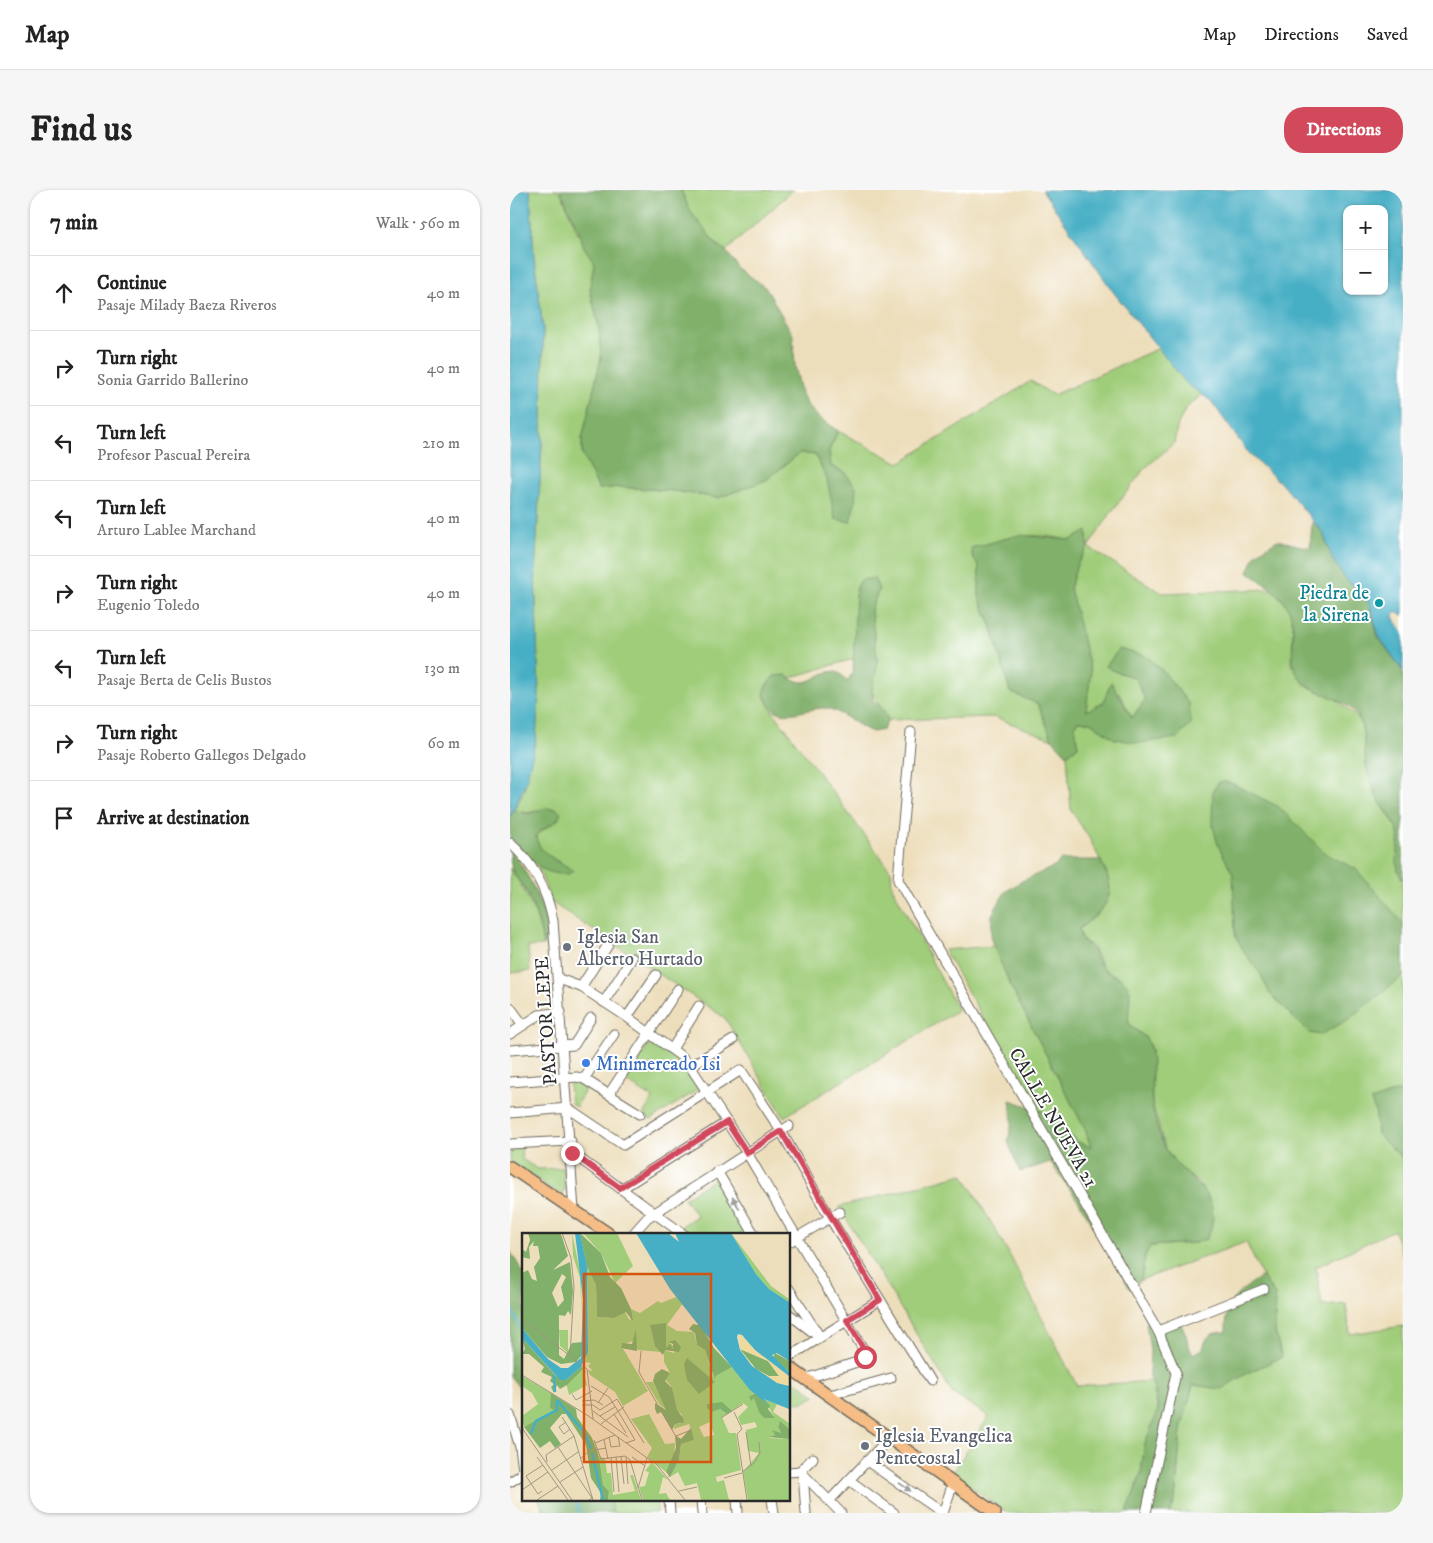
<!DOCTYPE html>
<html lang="en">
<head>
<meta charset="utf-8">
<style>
  :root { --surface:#fff; --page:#f6f6f6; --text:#222; --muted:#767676; --line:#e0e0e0; --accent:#d1495b }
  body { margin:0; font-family:"IM FELL DW Pica",serif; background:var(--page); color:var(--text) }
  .controls { position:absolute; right:15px; top:15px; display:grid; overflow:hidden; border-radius:10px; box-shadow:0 1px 4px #0004 }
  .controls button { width:45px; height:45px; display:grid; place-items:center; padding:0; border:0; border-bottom:1px solid var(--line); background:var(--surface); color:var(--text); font:25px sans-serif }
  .stop { position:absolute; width:15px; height:15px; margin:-11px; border:4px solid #d1495b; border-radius:50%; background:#fff }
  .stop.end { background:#d1495b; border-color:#fff; box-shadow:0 1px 5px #0008 }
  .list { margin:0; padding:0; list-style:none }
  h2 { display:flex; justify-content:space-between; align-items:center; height:65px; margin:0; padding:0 20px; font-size:21px }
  h2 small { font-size:16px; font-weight:400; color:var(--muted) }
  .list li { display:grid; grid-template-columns:32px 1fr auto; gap:15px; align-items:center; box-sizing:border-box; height:75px; padding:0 20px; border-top:1px solid var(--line) }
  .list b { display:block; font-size:19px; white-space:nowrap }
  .list p { margin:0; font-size:16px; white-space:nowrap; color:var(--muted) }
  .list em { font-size:16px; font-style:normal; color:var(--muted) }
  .icon { flex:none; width:28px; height:28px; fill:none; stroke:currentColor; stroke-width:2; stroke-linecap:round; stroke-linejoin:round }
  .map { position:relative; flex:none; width:893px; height:1323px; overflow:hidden; border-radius:20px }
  header { display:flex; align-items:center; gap:30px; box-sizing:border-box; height:70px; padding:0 25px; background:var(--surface); border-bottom:1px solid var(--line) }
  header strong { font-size:24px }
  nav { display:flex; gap:28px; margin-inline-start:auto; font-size:18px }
  .intro { display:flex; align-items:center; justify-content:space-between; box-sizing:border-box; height:120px; padding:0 30px }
  h1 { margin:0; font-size:35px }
  .button { padding:12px 22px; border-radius:20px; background:var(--accent); color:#fff; font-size:18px; font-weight:700 }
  main { display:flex; gap:30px; padding:0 30px }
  aside { flex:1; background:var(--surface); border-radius:20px; box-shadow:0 1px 4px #0004 }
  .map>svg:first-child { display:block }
  .green { fill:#a0cd7a; stroke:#667c52 }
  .forest { fill:#80b06a; stroke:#566e4a }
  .water { fill:#46afc5; stroke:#386d78; fill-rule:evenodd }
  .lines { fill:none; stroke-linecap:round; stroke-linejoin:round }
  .stream { stroke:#46afc5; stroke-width:2 }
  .minor-casing { stroke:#6f6a5d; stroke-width:11 }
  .major-casing { stroke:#6f6a5d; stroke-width:14 }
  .minor { stroke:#fff; stroke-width:9 }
  .major { stroke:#f6be86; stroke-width:11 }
  .oneway { fill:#a0a0a0 }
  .route { stroke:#d1495b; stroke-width:6 }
  .culture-dot { fill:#0f9aa8; stroke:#fff; stroke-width:2 }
  .worship-dot { fill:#6b7280; stroke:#fff; stroke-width:2 }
  .shop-dot { fill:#3f7fe0; stroke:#fff; stroke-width:2 }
  .labels { text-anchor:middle; stroke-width:4; stroke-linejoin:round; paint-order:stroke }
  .culture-label { font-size:19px; fill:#0d838f; stroke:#fff; text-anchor:end }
  .worship-label { font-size:19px; fill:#5b616d; stroke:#fff; text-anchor:start }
  .street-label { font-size:19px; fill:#2b2b2b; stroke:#fff }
  .shop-label { font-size:19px; fill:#366cbe; stroke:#fff; text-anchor:start }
  .inset-river { fill:none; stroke:#46afc5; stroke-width:2.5 }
  .inset-road { fill:none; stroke:#9f9681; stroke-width:1 }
  .view { fill:#d5540f; fill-opacity:0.15; stroke:#d5540f; stroke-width:2.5 }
  .inset-edge { fill:none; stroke:#2b2b2b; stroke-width:2.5 }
</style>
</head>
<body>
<header>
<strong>Map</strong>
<nav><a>Map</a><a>Directions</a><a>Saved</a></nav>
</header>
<div class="intro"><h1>Find us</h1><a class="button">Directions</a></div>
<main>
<aside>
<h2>7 min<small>Walk · 560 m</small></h2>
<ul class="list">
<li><svg class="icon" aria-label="ahead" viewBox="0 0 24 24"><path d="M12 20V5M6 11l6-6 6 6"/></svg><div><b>Continue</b><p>Pasaje Milady Baeza Riveros</p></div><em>40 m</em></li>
<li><svg class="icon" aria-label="right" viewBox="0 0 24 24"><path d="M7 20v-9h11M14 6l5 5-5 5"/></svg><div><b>Turn right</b><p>Sonia Garrido Ballerino</p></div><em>40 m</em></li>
<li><svg class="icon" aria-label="left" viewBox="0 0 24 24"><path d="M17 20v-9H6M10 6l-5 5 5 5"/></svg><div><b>Turn left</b><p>Profesor Pascual Pereira</p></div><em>210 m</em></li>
<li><svg class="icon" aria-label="left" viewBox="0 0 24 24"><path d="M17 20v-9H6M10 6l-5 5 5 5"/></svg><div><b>Turn left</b><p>Arturo Lablee Marchand</p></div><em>40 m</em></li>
<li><svg class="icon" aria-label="right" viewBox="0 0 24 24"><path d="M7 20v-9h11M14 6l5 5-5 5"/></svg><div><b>Turn right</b><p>Eugenio Toledo</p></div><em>40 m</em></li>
<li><svg class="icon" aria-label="left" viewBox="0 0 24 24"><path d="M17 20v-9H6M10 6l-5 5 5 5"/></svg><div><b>Turn left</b><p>Pasaje Berta de Celis Bustos</p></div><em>130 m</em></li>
<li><svg class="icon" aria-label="right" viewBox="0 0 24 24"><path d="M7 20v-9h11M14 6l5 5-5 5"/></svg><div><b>Turn right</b><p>Pasaje Roberto Gallegos Delgado</p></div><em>60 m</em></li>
<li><svg class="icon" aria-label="arrive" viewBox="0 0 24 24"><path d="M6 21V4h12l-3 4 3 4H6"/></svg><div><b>Arrive at destination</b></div></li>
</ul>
</aside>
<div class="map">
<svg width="893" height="1323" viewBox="0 0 893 1323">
  <rect width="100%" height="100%" fill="#fff"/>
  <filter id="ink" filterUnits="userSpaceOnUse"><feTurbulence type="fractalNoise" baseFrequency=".02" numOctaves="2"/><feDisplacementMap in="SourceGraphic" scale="10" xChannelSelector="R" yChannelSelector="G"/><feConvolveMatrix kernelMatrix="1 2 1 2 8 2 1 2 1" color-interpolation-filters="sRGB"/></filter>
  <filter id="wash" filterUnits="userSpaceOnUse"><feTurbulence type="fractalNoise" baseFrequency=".0096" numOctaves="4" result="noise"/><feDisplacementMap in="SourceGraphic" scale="20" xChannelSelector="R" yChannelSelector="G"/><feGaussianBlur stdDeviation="1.12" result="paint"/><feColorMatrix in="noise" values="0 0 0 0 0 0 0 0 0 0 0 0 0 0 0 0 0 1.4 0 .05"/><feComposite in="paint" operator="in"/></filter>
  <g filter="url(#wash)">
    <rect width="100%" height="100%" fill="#eddebb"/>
    <g class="green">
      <path d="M20,0h30c10,24 20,51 34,72l-4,28 9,38 2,30 -19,81v15l17,35 20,-2 56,4 43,7 48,-18 34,-27 15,2 12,23 8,40 10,-45 -14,-7 -2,-15 9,-20 61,32 132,-82 22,14 106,-47 28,36 16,10 -17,14 -8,16 -4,19 -30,26 -31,41 -25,37 74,46 110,-4 16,17 5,10 -1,48 13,21 31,14 24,21 5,23 1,23 9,28 23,36 3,48 2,2v213l-8,-1 -23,9 4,13 1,20 26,25v99l-9,-28 -78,37 6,39 24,-2 4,30 53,-8v187h-233l5,-12 6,-71 12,-45 56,-13 33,-15 -7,-25v-37l-13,-19 -16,-34 -105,38 4,-23 5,-11 45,-3 15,-41 -12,-20 -18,-13 -15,-21 -13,-45 -1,-54 -5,-11 -17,-14 -2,-11 3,-23 -28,-23 -10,-21 -11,-7 -2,-10 18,-14 10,-42 -18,-35 -18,-28 -4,-55 11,-9 -3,-20 2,-5 13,1 25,17 64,-49 -65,-19 22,7 9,22 -13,18 -13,-25 -33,19 1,-19 -17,-105 7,-24 11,-17c-45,-18 -73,-12 -117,2l2,9 6,8v30l12,29 19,67 28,12 14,35 -58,-22 -106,3 -35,-61 -87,26 -2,11 5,10 122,165 1,16 66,123 -174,107 -59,-99 -174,-116 -13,-36c9,7 26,10 36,5 -13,-9 -38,-18 -38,-36l23,-16 -2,-10c-19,-2 -23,8 -43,1l10,-20 10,-44 5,-51 -4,-122 7,-130 1,-114 -9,-72z"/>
      <path d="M171,0h112l-67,61c-18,-13 -39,-39 -45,-61z"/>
      <path d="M0,678c16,24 30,49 33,78l-15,1 2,24 -20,2z"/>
      <path d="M484,756l18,43 73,140 6,19 -13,-6 -36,-31 -7,-2 -91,-159z"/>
      <path d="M140,852l28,18 21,29 -48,31 -8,-6 10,-16 -28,-17z"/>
      <path d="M67,890l11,4 -12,23 -5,-4 -2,-18 3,-4z"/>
      <path d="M11,957l1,12 15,10 26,-1 2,21 -2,4 -4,1 -49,-33v-13z"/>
      <path d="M453,984l44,76 70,136 75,-5 6,30 -13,32 -4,31 -14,39h-119l-56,-39 37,-58 -36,-22 -114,-187z"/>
      <path d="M206,988l34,56h-59l-11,-7 17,-11 -13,-18z"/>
      <path d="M279,1186l27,20 -12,6 -15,2z"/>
      <path d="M99,1309h47l1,14h-44z"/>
    </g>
    <g class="forest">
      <path d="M50,0h121l9,21 26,33 10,7 13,17 27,20 27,47 2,31 6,26 7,14 11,12 19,13 -9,20 2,15 14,7 11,13 -1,17 -5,19 -15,-3 -8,-40 -12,-24 -15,-2 -34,27 -48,18 -43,-7 -56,-4 -20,2 -17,-35v-15l19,-81 -2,-30 -9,-38 4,-28 -10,-15 -4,-13z"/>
      <path d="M802,332l11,11 10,27 12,18 20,19 5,9 8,31 25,34v209c-11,-12 -3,-33 -5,-48 -3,-15 -18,-25 -23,-39 -3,-9 -8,-20 -9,-29 -3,-14 0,-28 -5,-41 -9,-27 -48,-26 -62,-46 -7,-10 -6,-18 -6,-29 3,-45 -11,-52 -45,-76l8,-18 21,-14 33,8z"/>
      <path d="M577,341l1,16 -11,17 -7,24 21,84 -5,39 17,-8 8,-21 21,36 13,-18 -9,-22 -22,-7 -8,-5 13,-17 27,7 18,16 25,32 2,20 -14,14 -38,5 -24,-4 -25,-17 -13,-1 -2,5 3,20 -11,9 -15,-16 -14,-35 -28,-12 -19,-67 -12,-29v-30l-6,-8 -2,-10 48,-13 52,5z"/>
      <path d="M364,388l5,11 -8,21 6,47v11l-5,21 1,11 10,9 5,11 -5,10 -10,2c-15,-5 -34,-23 -48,-24 -20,-1 -46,18 -59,-9 -5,-9 2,-16 8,-23l12,-1c26,20 33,-10 53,-2 3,2 6,6 9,8l5,-10 3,-82 5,-9z"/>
      <path d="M710,591l11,2 48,24 47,47 30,15 47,54v53l-54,43 -29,16 -11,-2 -39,-39 -10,-21 -14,-18 -11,-20 -2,-61 -15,-29 -6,-22 1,-33z"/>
      <path d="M35,618l12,1 4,4c-4,12 -17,13 -25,22 0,17 23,27 37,35l-4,4c-30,2 -40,-16 -59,-36v-21l4,-7 14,4z"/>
      <path d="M0,661c15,13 48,78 33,95 -2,-17 -7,-34 -14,-49 -10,-22 -19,-18 -19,-46z"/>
      <path d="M550,670h40c20,35 8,46 -21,69l2,10c16,11 12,17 21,28 8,9 23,9 27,22 3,8 -2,25 0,35 5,5 13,10 17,15 10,14 4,47 6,64 2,14 6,28 11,41 15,34 69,49 43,95l-11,4 -45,3 -5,11 -4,23 -11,9 -51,-87 -29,-40 -30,10 -12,-30 4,-20 -2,-22 32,11 36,31 13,5 -6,-18 -73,-140 -21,-49 1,-25 13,-23 17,-11 34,-15z"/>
      <path d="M885,902l8,1v66l-26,-25 -1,-20 -5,-13z"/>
      <path d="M0,1061l14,23v120l-14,-18z"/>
      <path d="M752,1086l13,19v37l7,25 -33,15 -28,17 -28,-4 -12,45 -6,71 -5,12h-43l14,-39 4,-31 13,-32 -3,-22 -6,-15 1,-24 -4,-27h34c8,10 6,21 13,31l10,-5c3,-14 9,-17 23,-17 0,-34 10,-37 36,-56z"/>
      <path d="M28,1309h71l4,14h-68z"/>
    </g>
    <g class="water">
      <path d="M0,0h20l4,67 9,72 -1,114 -7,130 4,122 -3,44 -10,43 -16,35z"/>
      <path d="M532,0h361v425l-8,-3 -2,5 10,16v38l-24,-34 -9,-31 -5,-9 -20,-19 -12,-18 -10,-27 -39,-47 -35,-32 -38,-53 -24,-17 -73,-91zM837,19h37v82h-37z"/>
    </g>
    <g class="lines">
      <g class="stream">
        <path d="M0,1115l14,31"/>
        <path d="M64,1309l6,14"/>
      </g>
    </g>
  </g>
  <g filter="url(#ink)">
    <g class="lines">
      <defs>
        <g id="minor">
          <path d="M401,542l-13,148 260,451 18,42 -30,140"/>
          <path d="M0,653c24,21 37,47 43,78l21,289"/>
          <path d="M49,789l22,8 46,30 55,40 8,9 57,87 119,201 -3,6 -58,19"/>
          <path d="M71,797l27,-42"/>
          <path d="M94,812l28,-44"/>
          <path d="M0,817l13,18"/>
          <path d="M117,827l29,-42"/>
          <path d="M0,844l29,-19 22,-3"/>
          <path d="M162,859l27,-43"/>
          <path d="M0,860l64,-5 17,-27"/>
          <path d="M180,876l43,-26"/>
          <path d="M74,889l30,-45"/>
          <path d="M0,892l67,-5 7,2 56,35"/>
          <path d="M99,904l69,-105"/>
          <path d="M0,923l58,-5 55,37 118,-75 40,61 49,87 100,163"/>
          <path d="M0,954l61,-3"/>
          <path d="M62,963l111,81"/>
          <path d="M207,981l37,63"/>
          <path d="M111,999l106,-67"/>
          <path d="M123,1044l14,-16 142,-92"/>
          <path d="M279,1052l51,-30"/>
          <path d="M279,1099l31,48"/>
          <path d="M279,1124l25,19"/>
          <path d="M648,1141l106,-42"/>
          <path d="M279,1167l91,-57"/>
          <path d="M320,1205l61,-17"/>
          <path d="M0,1225l10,32 3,23"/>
          <path d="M357,1271l75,52"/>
          <path d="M290,1281l13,-13"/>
          <path d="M279,1282l11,-1 41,42"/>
          <path d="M293,1284l3,39"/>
          <path d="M339,1290l45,33"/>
          <path d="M0,1292l11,-7 3,-8"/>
          <path d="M159,1309l1,14"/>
          <path d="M191,1309l1,14"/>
          <path d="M227,1309l1,14"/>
          <path d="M262,1309l2,14"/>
          <path d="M320,1310l59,-62"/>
          <path d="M433,1323l10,-30"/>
        </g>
        <g id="major">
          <path d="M0,977l99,67"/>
          <path d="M279,1177l206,146"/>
        </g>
      </defs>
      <use href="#minor" class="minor-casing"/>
      <use href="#major" class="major-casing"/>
      <use href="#minor" class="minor"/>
      <use href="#major" class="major"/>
    </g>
    <defs><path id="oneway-solid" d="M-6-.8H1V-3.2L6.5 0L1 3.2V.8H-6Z" transform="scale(1.25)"/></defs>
    <g class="oneway">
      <use href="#oneway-solid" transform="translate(226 1013) rotate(-121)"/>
      <use href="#oneway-solid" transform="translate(395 1297) rotate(35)"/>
    </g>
  </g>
  <g class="lines" filter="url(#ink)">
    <path class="route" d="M62,963l48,35 107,-66 20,31 34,-22 99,169 -33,20 18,31v6"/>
  </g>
  <circle class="culture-dot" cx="869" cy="413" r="5"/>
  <g class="worship-dot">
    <circle cx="57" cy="757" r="5"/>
    <circle cx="355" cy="1256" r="5"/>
  </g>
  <circle class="shop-dot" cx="76" cy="873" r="5"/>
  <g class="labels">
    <g class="culture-label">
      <text x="859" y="409">Piedra de<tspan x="859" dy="22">la Sirena</tspan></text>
    </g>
    <g class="worship-label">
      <text x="67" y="753">Iglesia San<tspan x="67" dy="22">Alberto Hurtado</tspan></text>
      <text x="365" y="1252">Iglesia Evangelica<tspan x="365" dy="22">Pentecostal</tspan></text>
    </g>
    <g class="street-label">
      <text transform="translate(35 831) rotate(-94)" y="7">PASTOR LEPE</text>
      <text transform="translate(544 927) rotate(60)" y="7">CALLE NUEVA 21</text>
    </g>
    <g class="shop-label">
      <text x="86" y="880">Minimercado Isi</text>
    </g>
  </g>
  <g transform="translate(12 1043)">
    <rect width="268" height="268" fill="#eddebb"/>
    <path d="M50,0l9,43 1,42 -2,-40 -7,-22zM61,0h34l16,33 -18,17 -14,-30zM209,0l40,53 18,13v3l-20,-13 -13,-15zM65,34l9,18 1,32 17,1 11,-6 5,9 1,-12 9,4 18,-12 3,2 15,-6 7,6 -16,22 10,6 17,1 3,13 8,5 8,26 3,3v-3l16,-9 22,26 -5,6 6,-1 9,20h11l-11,-19 13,5 -4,8 16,11v6l-9,-7 -2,5 3,7 -9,-4 3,5 -6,3 20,1v61h-41l-5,-28 16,-19 -11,-2 -2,-21 11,-3 -2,-5 -14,3 -3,-8 10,-10 -5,-4 -11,8 -14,-8 -11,1v4l13,1 7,5 -5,3 7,16h7l5,37 -25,7 1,5 7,-2 5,20h-28l-4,-17 -12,3 -7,-14 -8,5 9,-17 2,-16 13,-4 -5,-16 -15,5 1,-5h6l1,-9 -5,-6 -6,-23 -6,-7 5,-6 -6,-11v-12l10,3 3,-10h-7l4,4 -2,2 -1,-3 -5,2 -2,-24 -13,4 4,17 6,7 -23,-2 -5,-9 -12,4 27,46 -25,15 -8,-14 -25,-17 -2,-5 5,1 -5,-5 3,-3 -6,-1 3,-16zM188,189l4,13 -10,2 -5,-10zM37,97h9v23l-8,-7zM61,136l4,16 -18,10 -3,-12zM0,143l29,17 4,17 -31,17 -2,-11 16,-12 -6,-11 -10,-7zM124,149h7l14,28 -7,-5zM127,181l16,30 10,-1 -1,14 -8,15 -19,-15 5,-9 -21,-29zM75,222l8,4 2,14h4l2,22 22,-4 -5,-16h3l8,25h-33l1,-9 -6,-6zM130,229l16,18 -5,-3 -4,17 7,-1 4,7h-27l-4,-13 6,-1 4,-14 -4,-1z" fill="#a0cd7a" fill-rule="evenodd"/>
    <path d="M6,0h32l2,4 6,19 -15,14 17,-8 3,29 -2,24 -3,-4 -3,5 -6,-1v40l5,4 8,-16 11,-1 -1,13 -6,7 -15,2 -14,-7 -25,-29v-55l6,-3 4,9 5,2 -3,-14 6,-9 -2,-12h-5l1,-5 -5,6 1,12 -8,-2v-8l4,3 4,-12zM40,41l4,3 -5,10 3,13 -6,7 -6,-14zM58,0l21,20 9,24 11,11 10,21 2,12 -7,-9 -12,6 -17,-1 -1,-32 -9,-18zM176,88l16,27 18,19 -16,9 -1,4 -10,-30 -8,-5 -2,-12 -6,-4 4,-5 5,1zM144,90v25l4,-4 3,5v-5l-4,-2 6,-2 6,7 -2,5 -14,-2 -2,5 -8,-9 -5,-21zM114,96l1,22 -16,-3 1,-5 10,1zM0,105l34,38 10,4 16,-14 5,8 -4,-5 -16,16 -7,4 -3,-4 -3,8 -3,-6 3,-3 -4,-3 2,-4 -11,-5 3,-5 -15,-13h-7l3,-5zM218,116l28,12 11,15h-11l-12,-7zM253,120l14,8v11l-16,-14zM165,125l28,24 -16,12 -12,-14 -3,-16zM140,136l8,4 -5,8 7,7 5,21 7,11 -1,3 -8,1 -3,6 -11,-18 -4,2 -2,-5v-6l11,7 -13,-29 2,-7zM29,160l25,16 1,8 15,21 6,15 5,32 6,6 -1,9h-8l1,-7 -10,-15 -5,-33 -20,-31h-4l-12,14 11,16 -6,4 -5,-7 -10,7 -16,-21 30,-17 -4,-2zM233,160l15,13 -2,3 7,9h-11l-5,-6 -5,-14 -3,3 -2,-4zM200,169l10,9 -5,3 -7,-5 -9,3 -4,-4v-4zM258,188l9,8v10l-20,-2 6,-2 -3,-5 9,3 -3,-6zM169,195l3,12 -13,4 -2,16 -9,17 -4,-5 10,-24 -1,-13 6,4z" fill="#80b06a" fill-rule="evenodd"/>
    <path d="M217,101l50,42v10l-12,-3 -21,-14 13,7h10l-11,-15 -28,-12z" fill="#eeda9e"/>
    <path d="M53,0h5l7,33 1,86 -7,15 -15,13h-6l-38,-42v-10l26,31 13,9h7l13,-10 2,-59zM114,0h32l11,9 -4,-9h56l25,41 13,15 20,13v59l-12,-8 -5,2 17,17v4l-34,-26 -13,-15 -4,-1 -1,3 3,13 12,16 25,17 12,3v23l-25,-10 6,7 -20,-16 -80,-101z" fill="#46afc5"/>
    <path class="inset-river" d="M32,142l1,17M35,167l27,32 7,17M9,201l5,-13 21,-11v-9M70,220l11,47"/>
    <path class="inset-road" d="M40,0l9,25 3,29 -4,69M0,86l65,50 6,50M119,118l-2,21 40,70 -10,35M0,142l65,40 70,50 28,35M69,153l18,11 9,14 17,29 -9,3M50,161l4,6 16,-9M60,168l12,-1 9,5M76,170l10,-15M60,172h11l7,5 17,-11 27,44M71,178l35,26M212,179l8,17 -5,5 10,66M92,181l12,19M78,183l15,-9M40,184l12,19 19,64M199,185l22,-14M44,189l-7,5 5,7 6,-5M79,191l23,-17M0,195l50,72M224,199l5,34M154,203l15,-6M87,204l2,10 9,-1 -2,-9M72,207l7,19 24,-3 5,4M82,207l4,19M73,210l20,-8M36,214l34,51 -3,2M15,224l31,43M94,224l3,35M99,224l3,27M104,224l2,27M110,224l13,9M89,225l3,34M58,226l9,-8 17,-3M108,227l12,40M25,229l-1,-7 28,-19M30,237l26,-18M220,239l12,-9 6,-10 -1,-11M4,243l12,18 4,-3M4,243l17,-11M202,245l18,-5M38,249l23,-15M116,255l9,-30M0,257l26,-18M157,258l18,-4M15,267l21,-14"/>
    <path class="view" d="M62,41h127v188h-127z"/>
    <rect width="268" height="268" class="inset-edge"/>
  </g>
</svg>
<div class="controls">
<button>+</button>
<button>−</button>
</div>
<div class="stop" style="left:355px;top:1167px"></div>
<div class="stop end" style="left:62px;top:963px"></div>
</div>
</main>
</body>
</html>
